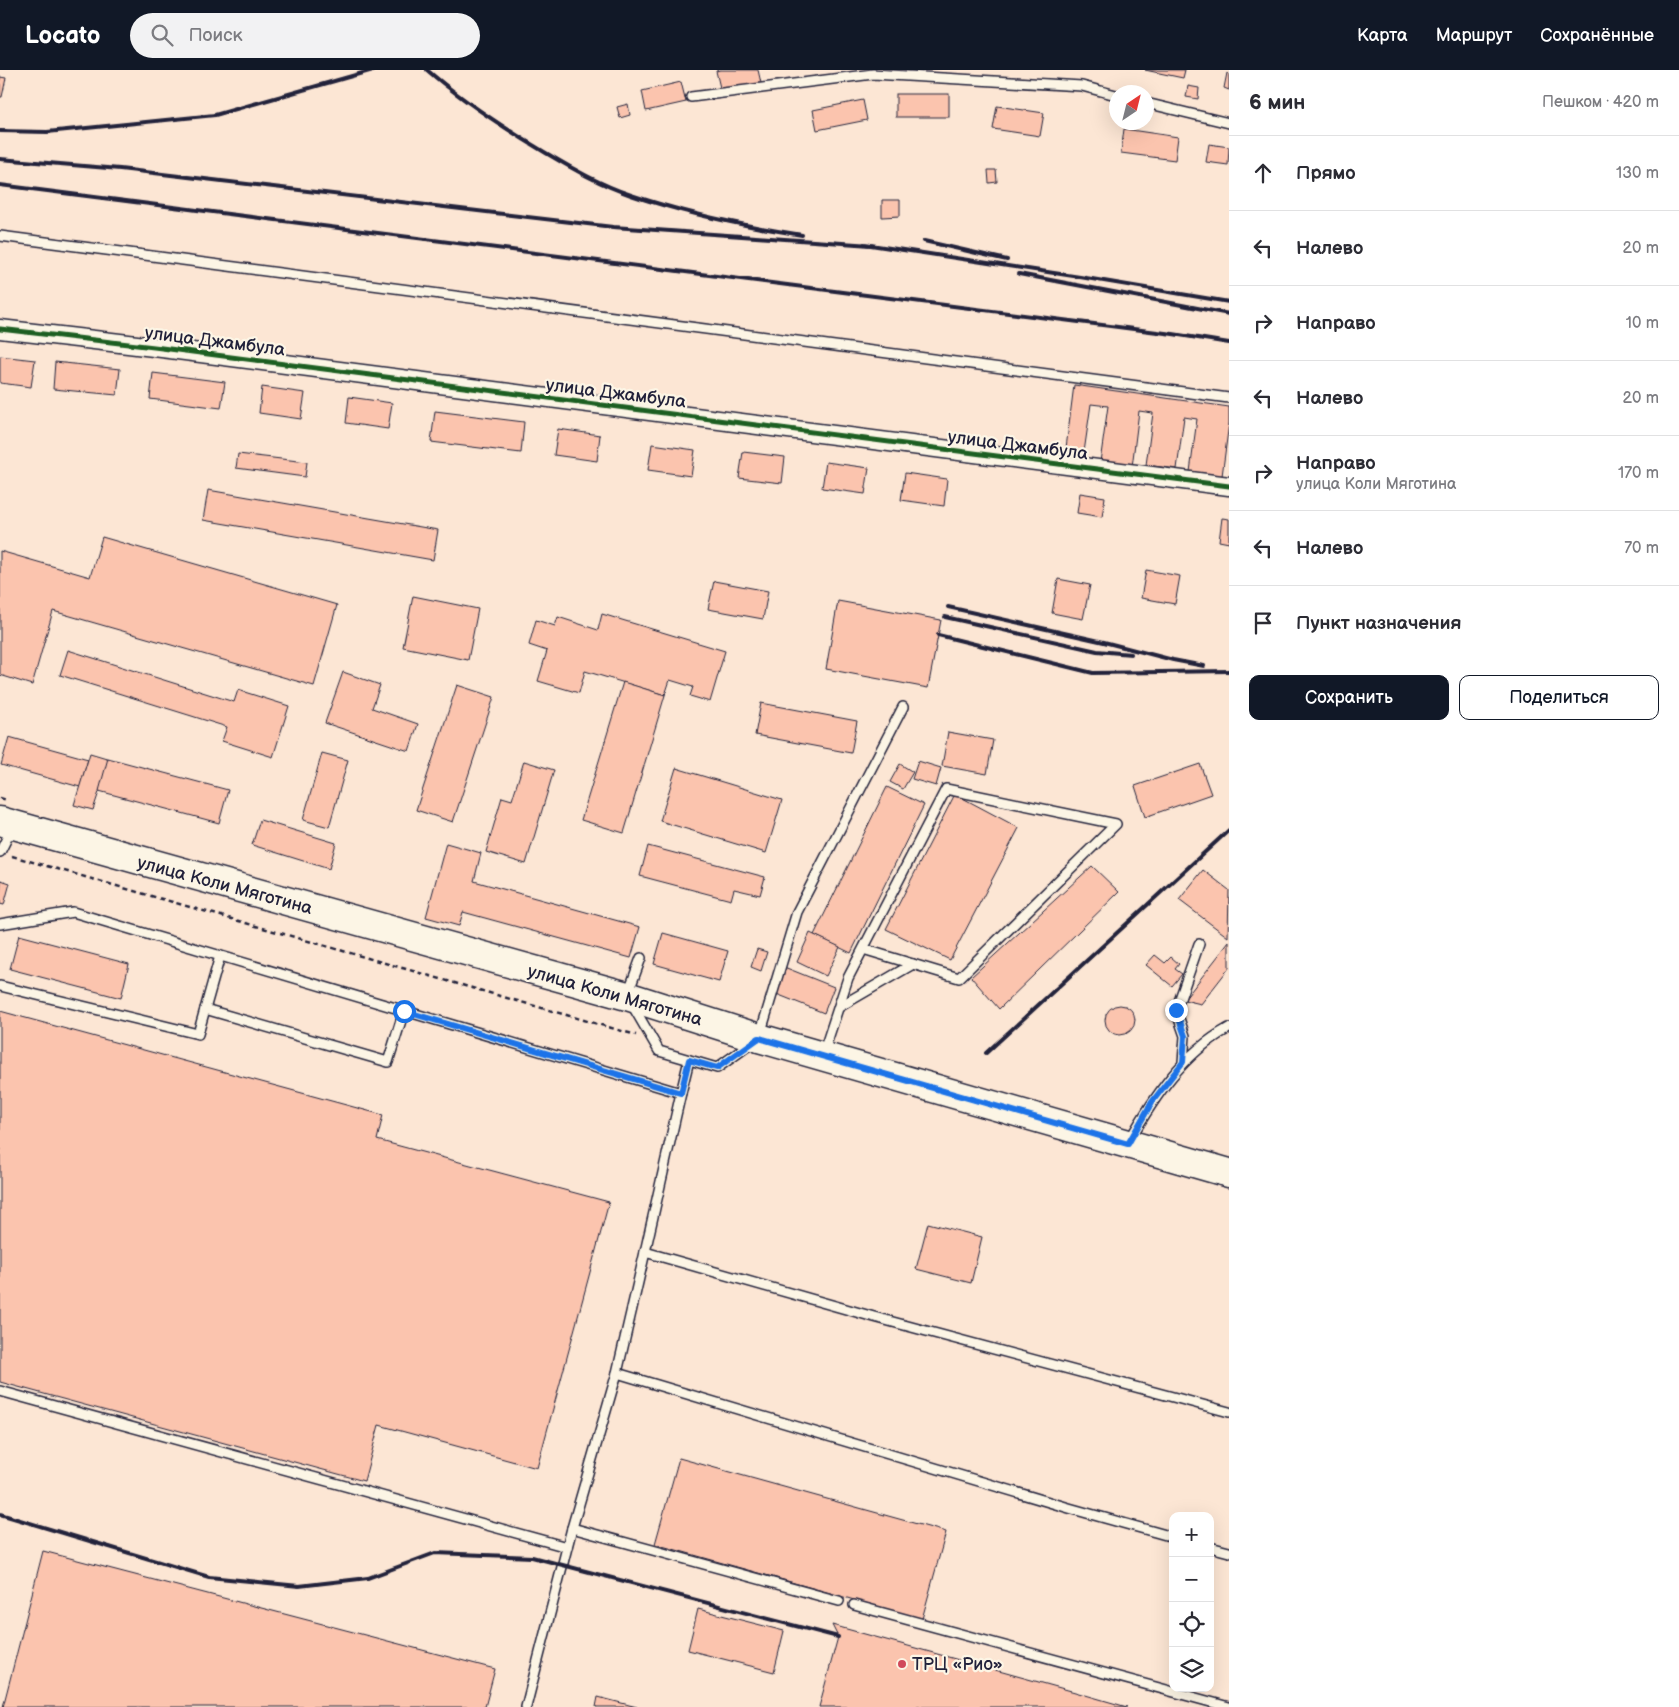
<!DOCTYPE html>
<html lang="ru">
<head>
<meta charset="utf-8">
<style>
  :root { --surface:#fff; --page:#f2f2f3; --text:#2b2b33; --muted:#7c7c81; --line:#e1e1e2; --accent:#111827 }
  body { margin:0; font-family:"Balsamiq Sans",sans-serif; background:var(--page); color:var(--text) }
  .controls { position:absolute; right:15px; bottom:15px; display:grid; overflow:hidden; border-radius:10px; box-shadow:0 5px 20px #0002 }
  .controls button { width:45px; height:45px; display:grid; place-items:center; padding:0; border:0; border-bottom:1px solid var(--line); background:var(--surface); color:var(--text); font:25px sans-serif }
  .compass { position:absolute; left:1109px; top:15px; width:45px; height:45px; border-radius:50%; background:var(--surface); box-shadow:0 5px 20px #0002; rotate:35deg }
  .stop { position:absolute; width:15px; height:15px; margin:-11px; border:4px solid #1a73e8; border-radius:50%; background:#fff }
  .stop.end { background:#1a73e8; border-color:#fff; box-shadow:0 1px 5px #0008 }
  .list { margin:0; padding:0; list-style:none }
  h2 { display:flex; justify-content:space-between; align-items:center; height:65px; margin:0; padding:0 20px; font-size:21px }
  h2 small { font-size:16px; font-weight:400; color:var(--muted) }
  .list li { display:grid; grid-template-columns:32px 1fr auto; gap:15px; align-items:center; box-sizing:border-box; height:75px; padding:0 20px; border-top:1px solid var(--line) }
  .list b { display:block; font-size:19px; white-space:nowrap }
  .list p { margin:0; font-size:16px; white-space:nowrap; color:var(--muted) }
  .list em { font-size:16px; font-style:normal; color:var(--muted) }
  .actions { display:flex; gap:10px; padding:15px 20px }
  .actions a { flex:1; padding:11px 0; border:1px solid var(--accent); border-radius:10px; text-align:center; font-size:18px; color:var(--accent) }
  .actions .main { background:var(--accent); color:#fff }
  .icon { flex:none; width:28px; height:28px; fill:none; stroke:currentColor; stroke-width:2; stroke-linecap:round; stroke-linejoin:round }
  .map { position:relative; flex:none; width:1229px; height:1637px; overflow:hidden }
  header { display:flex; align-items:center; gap:30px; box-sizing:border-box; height:70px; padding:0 25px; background:var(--accent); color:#fff }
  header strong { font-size:24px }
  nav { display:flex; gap:28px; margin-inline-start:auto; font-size:18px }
  .search { width:350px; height:45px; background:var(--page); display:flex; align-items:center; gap:12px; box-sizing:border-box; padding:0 18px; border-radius:28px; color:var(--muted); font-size:19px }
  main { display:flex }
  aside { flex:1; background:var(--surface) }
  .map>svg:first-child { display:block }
  .building { fill:#fbc4ae; stroke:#22223b }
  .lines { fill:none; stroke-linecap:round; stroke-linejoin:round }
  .service-casing { stroke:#22223b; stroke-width:12 }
  .minor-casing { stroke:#22223b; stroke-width:21 }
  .primary-casing { stroke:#22223b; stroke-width:31 }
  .path { stroke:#22223b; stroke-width:2.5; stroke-dasharray:5 4; stroke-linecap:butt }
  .service { stroke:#fcf5e5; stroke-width:9 }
  .minor { stroke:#fcf5e5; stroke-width:18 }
  .primary { stroke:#fcf5e5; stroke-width:28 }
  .rail { stroke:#22223b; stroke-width:4 }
  .cycleway-casing { stroke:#fcf5e5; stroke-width:8 }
  .cycleway { stroke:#1b5e20; stroke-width:5 }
  .route { stroke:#1a73e8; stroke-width:6 }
  .poi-dot { fill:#d1495b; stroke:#fcf5e5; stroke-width:2 }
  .labels { text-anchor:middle; stroke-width:4.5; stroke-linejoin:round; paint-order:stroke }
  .street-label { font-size:18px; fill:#22223b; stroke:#fcf5e5 }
  .poi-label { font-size:18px; fill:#22223b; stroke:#fcf5e5; text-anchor:start }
</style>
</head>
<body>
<header>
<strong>Locato</strong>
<div class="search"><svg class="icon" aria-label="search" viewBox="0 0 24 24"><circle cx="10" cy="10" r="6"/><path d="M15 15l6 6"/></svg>Поиск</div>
<nav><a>Карта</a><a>Маршрут</a><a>Сохранённые</a></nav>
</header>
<main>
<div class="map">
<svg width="1229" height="1637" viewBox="0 0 1229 1637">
  <rect width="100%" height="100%" fill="#fce6d4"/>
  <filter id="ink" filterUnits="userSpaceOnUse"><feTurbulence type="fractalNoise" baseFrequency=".02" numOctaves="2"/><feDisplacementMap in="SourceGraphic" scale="10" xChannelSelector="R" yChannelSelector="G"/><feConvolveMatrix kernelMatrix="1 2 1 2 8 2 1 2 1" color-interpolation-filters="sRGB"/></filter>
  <g filter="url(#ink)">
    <g class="building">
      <path d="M720,0h38l3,13 -40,9 -5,-21z"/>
      <path d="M1145,0h40l-2,8z"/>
      <path d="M1227,3l2,1v16l-5,-2z"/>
      <path d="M0,7l6,1 -4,19h-2z"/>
      <path d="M681,12l5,20 -40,9 -4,-20z"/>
      <path d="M1188,16l11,2 -1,11 -12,-2z"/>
      <rect x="896" y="24" width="53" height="23"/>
      <path d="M863,30l4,20 -50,10 -4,-20z"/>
      <path d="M628,34l2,11 -10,3 -3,-11z"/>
      <path d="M997,36l47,7 -4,23 -47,-7z"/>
      <path d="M1124,59l54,8 -3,23 -54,-7z"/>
      <path d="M1209,74l20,3 -1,18 -22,-3z"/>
      <path d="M988,100h8l1,12 -8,1z"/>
      <path d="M882,130h18v16l-18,1z"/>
      <path d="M0,286l35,4 -4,27 -31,-4z"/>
      <path d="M55,292l65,7 -3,26 -64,-6z"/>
      <path d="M153,303l72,9 -4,26 -71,-9z"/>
      <path d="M1074,315l155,22v16l-7,53 -32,-4 7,-53 -13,-2 -7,52 -31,-4 7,-52 -14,-2 -7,56 -32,-5 8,-56 -17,-2 -8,55 -18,-3z"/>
      <path d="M262,317l43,6 -4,26 -42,-6z"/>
      <path d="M349,327l43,6 -4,26 -42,-6z"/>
      <path d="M435,341l89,11 -3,31 -90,-11z"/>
      <path d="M558,359l42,6 -3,26 -43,-6z"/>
      <path d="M652,374l43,6 -4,26 -43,-6z"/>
      <path d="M743,382l42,5 -3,26 -43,-5z"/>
      <path d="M238,384l69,8 -2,15 -69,-9z"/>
      <path d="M826,392l43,6 -4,26 -43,-6z"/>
      <path d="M905,403l42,6 -3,27 -43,-6z"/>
      <path d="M208,420l230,40 -5,30 -230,-40z"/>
      <path d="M1080,423l25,4 -3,20 -25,-4z"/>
      <path d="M1222,448l7,1v24l-10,-2z"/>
      <path d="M102,467l235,68 -23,81 -261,-75 -21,74 -32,-10v-124l90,26z"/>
      <path d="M1146,500l34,6 -5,28 -34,-6z"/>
      <path d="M1058,509l32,6 -7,34 -31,-6z"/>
      <path d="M714,511l54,10 -5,28 -55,-10z"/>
      <path d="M413,526l65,13 -10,51 -65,-13z"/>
      <path d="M838,531l103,19 -13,68 -102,-19z"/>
      <path d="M602,544l123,37 -15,51 -20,-6 3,-9 -23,-7 -5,15 -80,-24 -6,22 -41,-12 9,-30 -18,-6 7,-25 19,6 3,-9 40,13z"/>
      <path d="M68,580l166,52 4,-12 51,16 -16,51 -51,-16 5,-14 -167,-52z"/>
      <path d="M343,602l37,13 -8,23 46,16 -9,27 -84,-28z"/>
      <path d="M623,612l42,13 -41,138 -43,-13z"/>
      <path d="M457,615l37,12 -41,125 -37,-12z"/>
      <path d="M761,633l96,18 -6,32 -96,-18z"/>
      <path d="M948,662l45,8 -6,34 -45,-8z"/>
      <path d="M9,667l79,22 -8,28 -79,-22z"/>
      <path d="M90,683l20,6 -17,51 -19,-5z"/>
      <path d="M322,683l26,7 -19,67 -26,-7z"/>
      <path d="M108,688l120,32 -9,33 -120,-32z"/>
      <path d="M524,691l30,9 -28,94 -40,-12 16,-55 10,3z"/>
      <path d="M918,691l23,7 -5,18 -24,-7z"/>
      <path d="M900,694l13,8 -10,17 -13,-7z"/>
      <path d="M1200,694l11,30 -66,23 -10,-31z"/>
      <path d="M676,698l106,32 -16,53 -106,-32z"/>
      <path d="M887,717l37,18 -73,148 -37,-18z"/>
      <path d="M955,724l64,34 -69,132 -64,-31z"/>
      <path d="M260,750l76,23 -7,26 -77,-24z"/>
      <path d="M446,773l35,10 -7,28 166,46 -9,31 -168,-46 -4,14 -33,-9z"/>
      <path d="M648,776l117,31 -5,18 -26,-6 -3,11 -91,-24z"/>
      <path d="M1092,796l27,26 -120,117 -28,-32z"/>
      <path d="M1203,800l26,20 -1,47 -49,-37z"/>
      <path d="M1,810l9,3 -6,22 -4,-1z"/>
      <path d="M663,863l65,18 -9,31 -65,-18z"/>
      <path d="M810,863l30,14 -14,29 -29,-14z"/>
      <path d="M19,865l110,29 -8,34 -111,-29z"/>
      <path d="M1229,872v26l-28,36 -17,-4z"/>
      <path d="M757,879l10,3 -6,19 -10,-4z"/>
      <path d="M1155,885l10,8 6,-6 8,7 -4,5 7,5 -10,12 -26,-21z"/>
      <path d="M784,897l50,20 -10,26 -50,-20z"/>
      <circle cx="1120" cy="950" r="15"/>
      <path d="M0,941l383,104 -6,25 232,62 -72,266 -158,-43 -15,56 -364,-99z"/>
      <path d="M928,1153l54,14 -11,46 -55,-14z"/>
      <path d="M679,1388l267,74 -24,87 -267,-75z"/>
      <path d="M43,1481l452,118 -10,38h-482z"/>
      <path d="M698,1539l86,22 -10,41 -86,-22z"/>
      <path d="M832,1555l243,67 52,15h-308l19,-70z"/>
      <path d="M598,1627l39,10h-41z"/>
    </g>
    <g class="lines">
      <defs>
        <g id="service">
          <path d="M691,27l182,-23 209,12 34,9"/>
          <path d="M1146,33l83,20"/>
          <path d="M0,166l1229,162"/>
          <path d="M0,782l12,-24"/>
          <path d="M0,854l73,-12 608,181 -36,159"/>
          <path d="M641,888l-14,38 32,55 58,17 42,-30 38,-126 106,-205"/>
          <path d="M0,916l198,48 22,-78"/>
          <path d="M839,937l74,-43"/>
          <path d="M205,939l183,53 16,-51"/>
          <path d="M823,984l25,-76 98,-189 170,35 -157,154 -96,-29"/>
          <path d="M1183,992l2,-26 -9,-26 23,-66"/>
          <path d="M681,1023l8,-33"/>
          <path d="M1129,1071c26,-45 53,-87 100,-113"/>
          <path d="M617,1303l452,135 104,29"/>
          <path d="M0,1321l567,156"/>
          <path d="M1210,1477l19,5"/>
          <path d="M839,1531l-267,-73 45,-155 28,-121 229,65 355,95"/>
          <path d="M854,1535l375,102"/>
          <path d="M526,1637l46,-179"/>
        </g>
        <path id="minor" d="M0,259l154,18 1075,139"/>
        <path id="primary" d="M0,751l627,175 132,42 470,135"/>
      </defs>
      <use href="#service" class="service-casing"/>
      <use href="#minor" class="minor-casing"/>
      <use href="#primary" class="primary-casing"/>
      <g class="path">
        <path d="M0,728l7,2"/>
        <path d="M12,786l624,179"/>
      </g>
      <use href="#service" class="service"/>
      <use href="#minor" class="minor"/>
      <use href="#primary" class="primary"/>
      <g class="rail">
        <path d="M427,0c37,32 77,58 119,83 27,16 55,32 85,42 56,19 113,31 171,40"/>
        <path d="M0,61l47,1 168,-17 158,-45"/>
        <path d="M0,89l120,10 493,58 258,18"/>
        <path d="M0,115l1173,149 56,9"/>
        <path d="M924,171l83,19"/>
        <path d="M864,174l216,33 149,25"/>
        <path d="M1019,204l210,40"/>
        <path d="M948,537l156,35 69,18 31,6"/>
        <path d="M945,547l152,34 34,3"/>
        <path d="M938,565l155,38 136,-2"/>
        <path d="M986,983l243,-223"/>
        <path d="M0,1444l209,63 90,9 69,-8 67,-25 97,4 306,80"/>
      </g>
      <defs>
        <path id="cycleway" d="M0,259l154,18 1075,139"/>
      </defs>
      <use href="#cycleway" class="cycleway-casing"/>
      <use href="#cycleway" class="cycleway"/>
    </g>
  </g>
  <g class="lines" filter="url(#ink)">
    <path class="route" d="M404,941l277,82 8,-33 28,8 42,-30 369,106 24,-42 31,-40 2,-26 -9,-26"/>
  </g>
  <circle class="poi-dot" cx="902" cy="1594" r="5"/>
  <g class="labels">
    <g class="street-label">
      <text transform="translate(215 271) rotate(7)" y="6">улица Джамбула</text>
      <text transform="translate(616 323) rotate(7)" y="6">улица Джамбула</text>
      <text transform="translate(1018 375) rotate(7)" y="6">улица Джамбула</text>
      <text transform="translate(225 815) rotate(15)" y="6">улица Коли Мяготина</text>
      <text transform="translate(615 925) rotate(16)" y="6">улица Коли Мяготина</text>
    </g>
    <g class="poi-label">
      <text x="912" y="1600">ТРЦ «Рио»</text>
    </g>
  </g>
</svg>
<div class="controls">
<button>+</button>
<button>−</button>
<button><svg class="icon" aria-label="locate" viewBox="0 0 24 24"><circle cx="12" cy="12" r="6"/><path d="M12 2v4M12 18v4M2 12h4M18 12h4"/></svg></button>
<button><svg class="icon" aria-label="layers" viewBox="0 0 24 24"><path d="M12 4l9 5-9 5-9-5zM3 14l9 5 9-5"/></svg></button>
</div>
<svg class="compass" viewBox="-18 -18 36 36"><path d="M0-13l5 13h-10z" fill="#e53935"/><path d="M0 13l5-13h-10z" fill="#7c7c81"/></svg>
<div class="stop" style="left:404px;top:941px"></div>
<div class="stop end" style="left:1176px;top:940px"></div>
</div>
<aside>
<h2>6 мин<small>Пешком · 420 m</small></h2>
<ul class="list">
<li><svg class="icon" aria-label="ahead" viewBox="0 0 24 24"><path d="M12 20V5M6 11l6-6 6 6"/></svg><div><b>Прямо</b></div><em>130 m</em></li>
<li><svg class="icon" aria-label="left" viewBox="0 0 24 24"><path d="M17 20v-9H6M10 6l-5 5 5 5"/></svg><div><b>Налево</b></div><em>20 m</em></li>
<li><svg class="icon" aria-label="right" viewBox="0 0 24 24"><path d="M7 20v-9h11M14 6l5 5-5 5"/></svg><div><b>Направо</b></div><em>10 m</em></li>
<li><svg class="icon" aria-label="left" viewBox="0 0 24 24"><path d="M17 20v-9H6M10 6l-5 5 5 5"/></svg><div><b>Налево</b></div><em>20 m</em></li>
<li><svg class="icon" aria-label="right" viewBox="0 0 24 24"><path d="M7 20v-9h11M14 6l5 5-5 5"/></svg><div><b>Направо</b><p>улица Коли Мяготина</p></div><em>170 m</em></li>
<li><svg class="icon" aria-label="left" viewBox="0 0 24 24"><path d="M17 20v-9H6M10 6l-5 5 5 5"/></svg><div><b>Налево</b></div><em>70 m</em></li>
<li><svg class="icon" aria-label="arrive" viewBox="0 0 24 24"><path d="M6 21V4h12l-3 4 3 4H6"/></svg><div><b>Пункт назначения</b></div></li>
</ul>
<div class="actions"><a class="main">Сохранить</a><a>Поделиться</a></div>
</aside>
</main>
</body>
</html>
